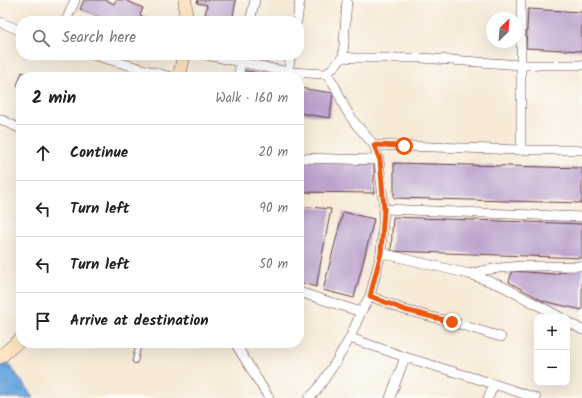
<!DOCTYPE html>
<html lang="en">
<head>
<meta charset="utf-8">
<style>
  :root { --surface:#fff; --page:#f2f2f2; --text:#222; --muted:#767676; --line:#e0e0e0 }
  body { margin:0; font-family:Kalam,sans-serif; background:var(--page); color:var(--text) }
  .controls { position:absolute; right:12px; bottom:12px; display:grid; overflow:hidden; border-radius:8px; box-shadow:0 4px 16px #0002 }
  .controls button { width:36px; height:36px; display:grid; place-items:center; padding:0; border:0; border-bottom:1px solid var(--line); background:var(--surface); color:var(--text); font:20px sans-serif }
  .compass { position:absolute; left:486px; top:12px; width:36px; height:36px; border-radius:50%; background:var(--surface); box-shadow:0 4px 16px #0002; rotate:25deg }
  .stop { position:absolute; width:12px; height:12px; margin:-9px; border:3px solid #ea580c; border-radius:50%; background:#fff }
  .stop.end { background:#ea580c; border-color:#fff; box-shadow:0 1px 4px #0008 }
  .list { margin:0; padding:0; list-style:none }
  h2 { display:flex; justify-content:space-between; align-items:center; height:52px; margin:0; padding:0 16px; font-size:17px }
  h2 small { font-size:13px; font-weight:400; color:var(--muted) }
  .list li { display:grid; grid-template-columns:26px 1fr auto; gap:12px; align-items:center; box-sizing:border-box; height:56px; padding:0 16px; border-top:1px solid var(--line) }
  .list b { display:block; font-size:15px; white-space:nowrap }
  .list em { font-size:13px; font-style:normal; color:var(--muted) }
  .icon { flex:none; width:22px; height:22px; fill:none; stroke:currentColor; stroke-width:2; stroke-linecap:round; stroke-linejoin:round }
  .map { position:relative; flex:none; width:582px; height:398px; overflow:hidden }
  .search { position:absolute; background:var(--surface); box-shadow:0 4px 16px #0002; left:16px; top:16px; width:288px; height:44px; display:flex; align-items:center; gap:10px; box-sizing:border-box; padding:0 14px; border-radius:16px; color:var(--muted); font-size:15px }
  .panel { position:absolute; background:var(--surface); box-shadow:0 4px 16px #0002; left:16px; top:72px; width:288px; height:276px; border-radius:16px }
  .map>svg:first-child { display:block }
  .water { fill:url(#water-ripples); stroke:#5d6686 }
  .building { fill:#bba3cc }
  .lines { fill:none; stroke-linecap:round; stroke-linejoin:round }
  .service-casing { stroke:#643e45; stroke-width:6 }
  .minor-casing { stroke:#643e45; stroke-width:10 }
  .secondary-casing { stroke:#643e45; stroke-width:14 }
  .service { stroke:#fff; stroke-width:4.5 }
  .minor { stroke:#fff; stroke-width:9 }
  .secondary { stroke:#fde5c4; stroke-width:13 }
  .route { stroke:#ea580c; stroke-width:5 }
</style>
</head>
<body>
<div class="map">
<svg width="582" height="398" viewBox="0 0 582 398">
  <defs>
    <pattern id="water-ripples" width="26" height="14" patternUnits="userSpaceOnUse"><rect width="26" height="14" fill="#70ace1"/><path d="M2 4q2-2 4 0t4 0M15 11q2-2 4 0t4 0" fill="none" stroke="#5e8bb7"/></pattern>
  </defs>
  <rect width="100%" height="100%" fill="#fdfcf7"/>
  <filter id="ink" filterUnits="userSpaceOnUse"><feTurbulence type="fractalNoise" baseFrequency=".025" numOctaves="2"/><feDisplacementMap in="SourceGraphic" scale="8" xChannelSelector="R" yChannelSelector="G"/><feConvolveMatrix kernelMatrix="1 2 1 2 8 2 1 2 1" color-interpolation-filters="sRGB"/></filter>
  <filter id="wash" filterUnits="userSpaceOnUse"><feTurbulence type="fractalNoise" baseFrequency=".012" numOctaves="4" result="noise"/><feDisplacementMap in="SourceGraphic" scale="16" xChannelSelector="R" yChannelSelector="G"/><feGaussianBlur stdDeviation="0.9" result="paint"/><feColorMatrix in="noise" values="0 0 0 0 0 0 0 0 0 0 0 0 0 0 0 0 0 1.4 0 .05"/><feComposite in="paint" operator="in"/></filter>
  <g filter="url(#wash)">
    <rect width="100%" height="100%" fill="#f7ebd8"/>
    <path class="water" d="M0,352l34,46h-34z"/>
    <g id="blocks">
      <g class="building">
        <path d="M84,0h22l8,4 2,-4h9l18,8 -3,7 12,6h-45l-27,-12z"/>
        <path d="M198,0h38l-4,21h-28l3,-16 -10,-2z"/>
        <path d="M528,9l54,3v39l-56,-3z"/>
        <path d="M242,70l31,6v1h-33z"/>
        <path d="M22,72l14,5h-15v11l-4,-2z"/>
        <path d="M299,88l34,5 -3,25 -31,-5z"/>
        <path d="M299,160l75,1v32l-75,-1z"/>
        <path d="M394,163l188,5v35l-188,-5z"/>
        <path d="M299,206l32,3 -15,78 -17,-5z"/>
        <path d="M343,212l31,7 -20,79 -31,-8z"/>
        <path d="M393,217l189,7v34l-191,-7z"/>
        <path d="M582,267v43l-39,-9 -34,-19 3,-11 42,3z"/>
      </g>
    </g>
  </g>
  <g filter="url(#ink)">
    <use href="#blocks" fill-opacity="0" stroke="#643e45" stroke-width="1"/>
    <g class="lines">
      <defs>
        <path id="service" d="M135,361l4,-18"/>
        <g id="minor">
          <path d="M66,21l9,-21"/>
          <path d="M250,21l5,-21"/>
          <path d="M297,21l3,-21"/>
          <path d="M0,22l21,9"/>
          <path d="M93,55l78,22"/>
          <path d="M207,55l81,17 39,2 8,12 10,22 9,14 20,23 5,15 5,49 -3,44 -11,43 -9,16 -11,26 -15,25 -18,27 -8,8"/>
          <path d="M343,57l4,-57"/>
          <path d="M327,74l10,-11 6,-6 12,1h66l100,7h61"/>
          <path d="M238,77l5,-22"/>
          <path d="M287,77l4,-22"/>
          <path d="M0,119l21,10"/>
          <path d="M374,145l147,5h61"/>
          <path d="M521,150v-150"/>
          <path d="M299,158l80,2"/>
          <path d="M384,209l198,8"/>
          <path d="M381,253l88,21 33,12 58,31"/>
          <path d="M469,274c36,-11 75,-7 113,-8"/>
          <path d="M299,292l62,20"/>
          <path d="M370,296l35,14 47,12 49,15"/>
          <path d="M567,321l15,9"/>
          <path d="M350,338l55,19 89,27 -6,14"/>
          <path d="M235,343l34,55"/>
          <path d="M494,384l42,14"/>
          <path d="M390,398l15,-41"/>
        </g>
        <g id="secondary">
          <path d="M185,0l1,21"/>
          <path d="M179,77l5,-22"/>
          <path d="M0,357l21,-18"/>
        </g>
      </defs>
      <use href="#service" class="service-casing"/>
      <use href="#minor" class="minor-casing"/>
      <use href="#secondary" class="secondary-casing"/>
      <use href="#service" class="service"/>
      <use href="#minor" class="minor"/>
      <use href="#secondary" class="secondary"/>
    </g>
  </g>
  <g class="lines" filter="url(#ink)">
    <path class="route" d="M404,146l-30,-1 6,15 4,49 -3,44 -11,43 35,14 47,12"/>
  </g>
</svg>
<div class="controls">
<button>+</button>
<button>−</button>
</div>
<svg class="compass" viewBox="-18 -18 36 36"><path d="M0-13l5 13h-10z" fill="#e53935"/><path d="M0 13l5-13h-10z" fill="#767676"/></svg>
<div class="stop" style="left:404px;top:146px"></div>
<div class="stop end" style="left:452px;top:322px"></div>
<div class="search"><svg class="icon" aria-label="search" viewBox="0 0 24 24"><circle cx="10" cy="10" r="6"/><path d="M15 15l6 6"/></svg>Search here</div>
<section class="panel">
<h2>2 min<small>Walk · 160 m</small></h2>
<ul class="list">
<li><svg class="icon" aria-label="ahead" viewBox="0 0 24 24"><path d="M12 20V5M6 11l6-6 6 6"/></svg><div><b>Continue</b></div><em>20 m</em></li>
<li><svg class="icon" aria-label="left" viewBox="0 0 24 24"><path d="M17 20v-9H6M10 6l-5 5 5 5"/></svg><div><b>Turn left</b></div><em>90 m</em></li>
<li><svg class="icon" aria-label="left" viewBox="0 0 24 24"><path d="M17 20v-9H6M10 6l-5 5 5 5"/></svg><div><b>Turn left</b></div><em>50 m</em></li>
<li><svg class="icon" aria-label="arrive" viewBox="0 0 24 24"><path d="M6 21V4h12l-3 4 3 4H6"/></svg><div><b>Arrive at destination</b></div></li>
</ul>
</section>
</div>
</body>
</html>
